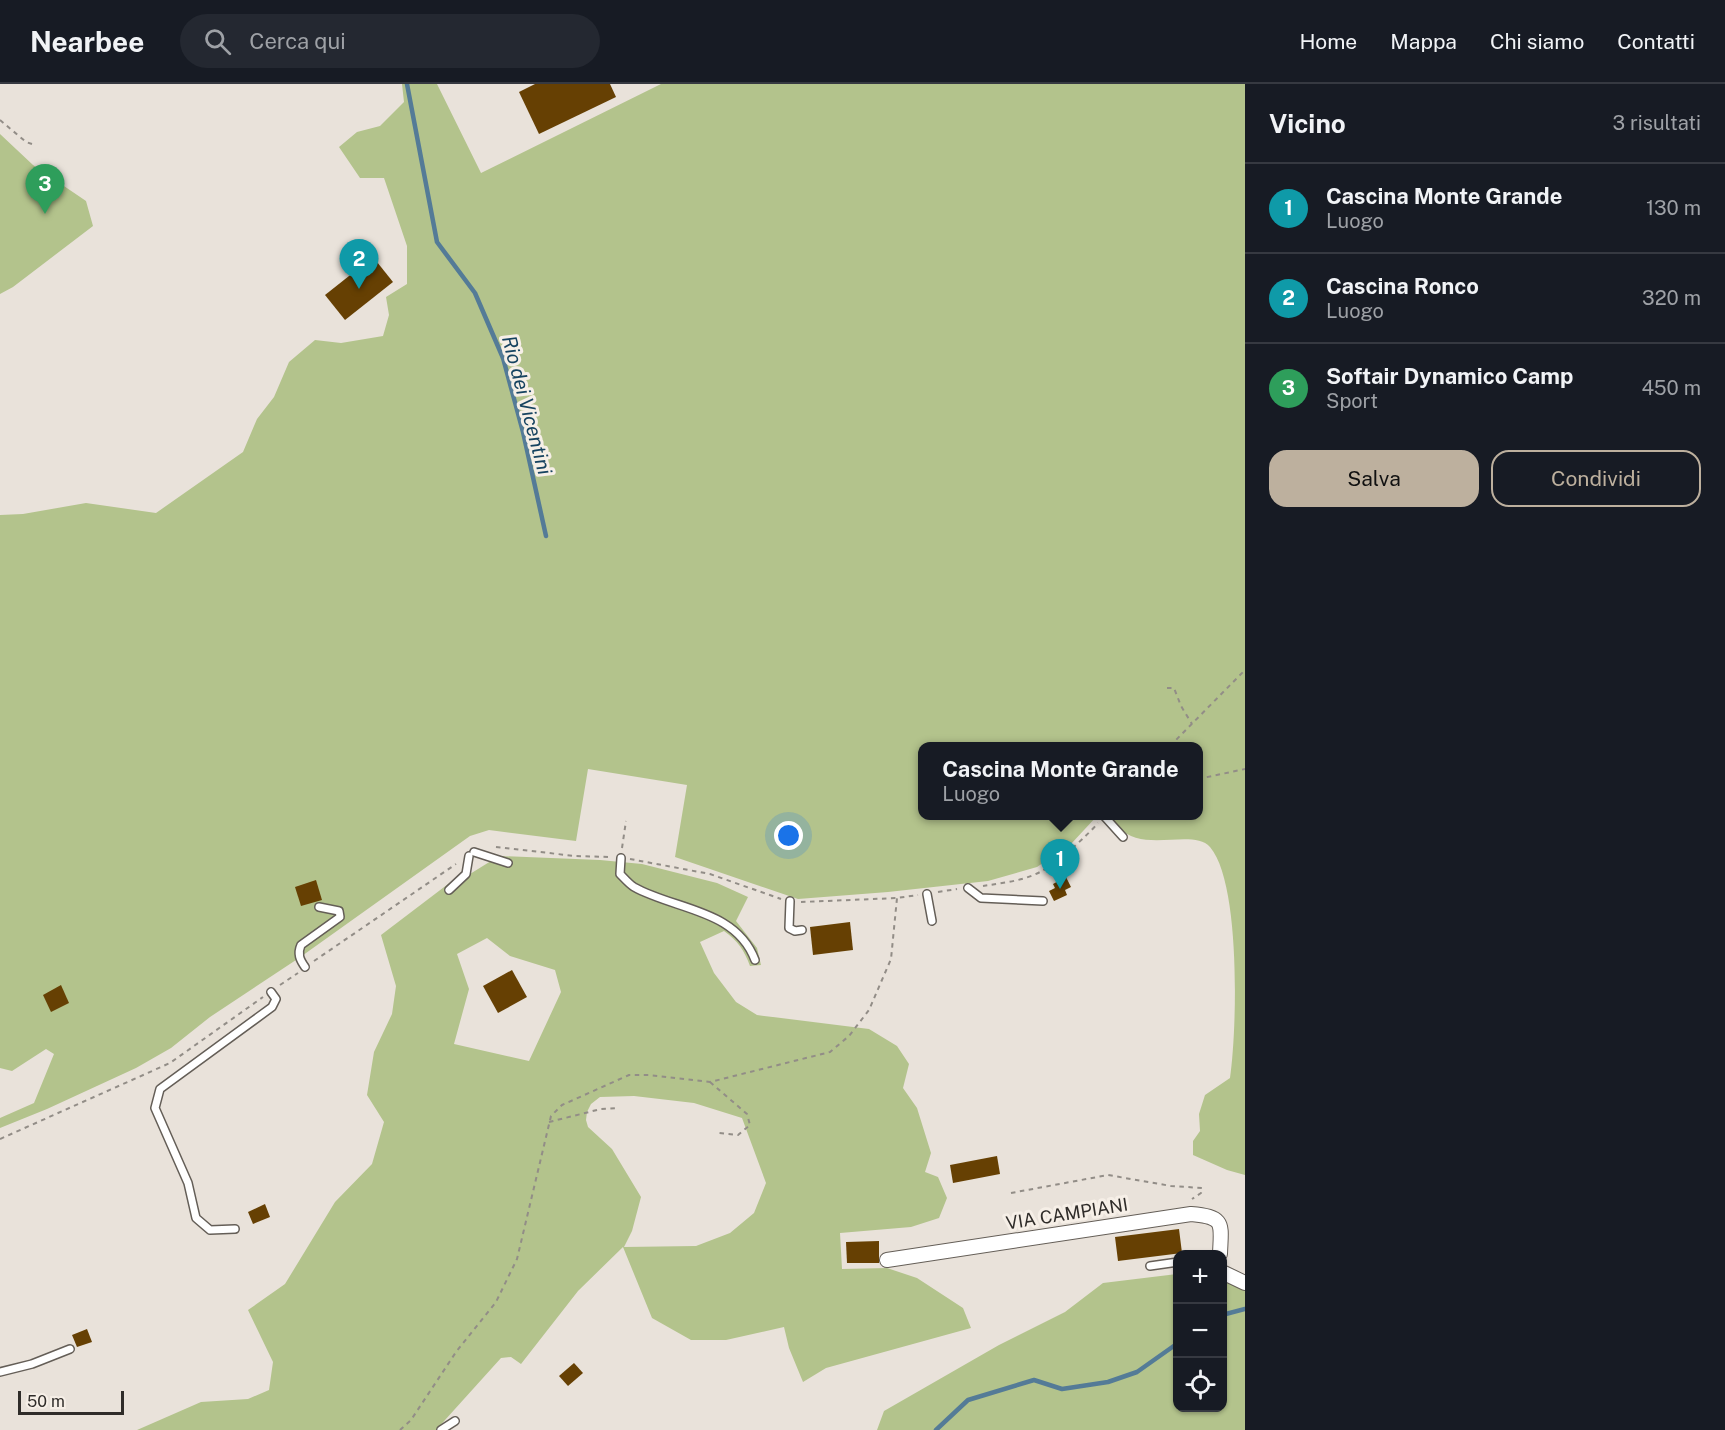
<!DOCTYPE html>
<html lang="it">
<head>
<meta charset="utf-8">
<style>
  :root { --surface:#171b24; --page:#242831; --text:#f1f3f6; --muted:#9ea1a6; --line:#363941; --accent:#bdb09e }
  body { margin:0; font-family:"Public Sans",sans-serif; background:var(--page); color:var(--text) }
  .controls { position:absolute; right:18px; bottom:18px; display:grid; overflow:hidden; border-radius:12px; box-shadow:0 2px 4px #0004 }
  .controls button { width:54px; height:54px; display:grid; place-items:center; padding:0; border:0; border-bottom:2px solid var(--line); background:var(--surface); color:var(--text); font:30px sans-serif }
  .scale { position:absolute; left:18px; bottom:15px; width:106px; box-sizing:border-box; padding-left:6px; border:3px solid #2f2c29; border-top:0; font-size:16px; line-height:21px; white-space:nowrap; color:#2f2c29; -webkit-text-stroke:4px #f6efe7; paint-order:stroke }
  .you { position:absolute; left:789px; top:752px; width:21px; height:21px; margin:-15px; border:4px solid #fff; border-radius:50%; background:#1a73e8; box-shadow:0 0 0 9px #1a73e833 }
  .badge { display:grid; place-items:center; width:39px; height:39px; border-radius:50%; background:var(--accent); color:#fff; font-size:20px; font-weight:700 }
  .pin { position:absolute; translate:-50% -50px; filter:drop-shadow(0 2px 3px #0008) }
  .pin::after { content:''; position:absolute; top:32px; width:21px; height:18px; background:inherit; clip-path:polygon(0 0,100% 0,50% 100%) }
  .popup { position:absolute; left:918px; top:658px; width:285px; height:78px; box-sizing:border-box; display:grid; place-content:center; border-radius:12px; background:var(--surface); filter:drop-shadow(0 2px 4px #0005); font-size:20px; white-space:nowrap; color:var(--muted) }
  .popup b { font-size:22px; color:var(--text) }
  .popup::after { content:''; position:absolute; left:50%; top:100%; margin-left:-12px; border:12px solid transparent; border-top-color:var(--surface) }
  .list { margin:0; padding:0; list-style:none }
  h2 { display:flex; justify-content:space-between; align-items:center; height:78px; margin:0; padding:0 24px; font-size:26px }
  h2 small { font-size:20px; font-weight:400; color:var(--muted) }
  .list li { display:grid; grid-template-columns:39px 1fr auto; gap:18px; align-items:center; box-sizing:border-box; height:90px; padding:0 24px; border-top:2px solid var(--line) }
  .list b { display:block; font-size:22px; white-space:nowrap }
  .list p { margin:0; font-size:20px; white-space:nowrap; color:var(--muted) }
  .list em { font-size:20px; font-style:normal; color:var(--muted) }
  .actions { display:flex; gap:12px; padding:18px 24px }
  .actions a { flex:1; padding:14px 0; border:2px solid var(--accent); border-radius:18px; text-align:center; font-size:21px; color:var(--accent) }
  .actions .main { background:var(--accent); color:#111 }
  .icon { flex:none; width:33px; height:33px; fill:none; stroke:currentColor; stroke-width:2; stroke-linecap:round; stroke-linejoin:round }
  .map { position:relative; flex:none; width:1245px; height:1346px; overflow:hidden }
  header { display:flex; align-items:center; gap:36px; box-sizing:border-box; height:84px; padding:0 30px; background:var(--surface); border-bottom:2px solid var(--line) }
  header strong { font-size:28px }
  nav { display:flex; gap:33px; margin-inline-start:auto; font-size:21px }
  .search { width:420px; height:54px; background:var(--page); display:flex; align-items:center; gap:15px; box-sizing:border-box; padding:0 21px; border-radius:33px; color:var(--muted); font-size:22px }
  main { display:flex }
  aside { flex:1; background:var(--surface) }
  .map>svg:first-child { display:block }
  .green { fill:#b3c38c; fill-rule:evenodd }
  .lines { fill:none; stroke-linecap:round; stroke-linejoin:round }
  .stream { stroke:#547b97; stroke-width:4.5 }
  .building { fill:#664003 }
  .lane-casing { stroke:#645e57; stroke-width:10 }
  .street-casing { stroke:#645e57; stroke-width:16 }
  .path { stroke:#928d87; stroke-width:2; stroke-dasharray:4.5 4.5; stroke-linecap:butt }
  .lane { stroke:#fff; stroke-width:7 }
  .street { stroke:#fff; stroke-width:14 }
  .labels { text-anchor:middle; stroke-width:6; stroke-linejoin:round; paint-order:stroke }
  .street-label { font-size:18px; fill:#2f2c29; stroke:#f6efe7 }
  .water-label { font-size:20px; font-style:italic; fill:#164360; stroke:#f6efe7 }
</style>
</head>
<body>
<header>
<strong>Nearbee</strong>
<div class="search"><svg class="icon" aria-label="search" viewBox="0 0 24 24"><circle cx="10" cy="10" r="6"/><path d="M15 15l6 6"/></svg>Cerca qui</div>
<nav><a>Home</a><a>Mappa</a><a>Chi siamo</a><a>Contatti</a></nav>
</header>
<main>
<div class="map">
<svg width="1245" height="1346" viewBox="0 0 1245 1346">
  <rect width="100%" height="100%" fill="#e9e2da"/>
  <g class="green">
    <path d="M402,0h35l44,89 180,-89h584v1091l-18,-5 -34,-15v-14l7,-10 -1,-17 6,-19 25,-17c7,-48 11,-195 -20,-231 -17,-19 -69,7 -91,-20 -3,-4 -6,-6 -6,-11h85v-70h-276v70h175l-26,28 -34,23 -49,14 -100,11 -90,7 -123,-42 12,-72 -99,-16 -12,72 -87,-11 -19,6 -171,122 -89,59 -39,31 -35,20 -89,41 -47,19v-10l34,-15 20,-49 -8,-5 -34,22 -12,-3v-553l23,-1 63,-11 70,10 87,-61 14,-33 17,-22 15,-35 26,-22 26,3 42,-7 6,-21 -3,-18 21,-13v-38l-23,-68h-24l-21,-31 18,-15 23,-6 24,-24z"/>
    <path d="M0,50l33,31 53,36 7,25 -80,61 -13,7z"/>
    <path d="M499,772l101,4 42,4 75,19 31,14 -12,24 21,27 4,17 -11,1c-6,-16 -12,-25 -26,-35l-24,11 14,31 22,29 21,13 112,14 28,17 12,18 -6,24 14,20 14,45 -6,19 13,5 9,21 -8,20 -28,9 -71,6 2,36 45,-1 30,10 46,30 8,20 -145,40 -23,14 -14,-34 -5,-21 -58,13h-35l-39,-22 -29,-71 -45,44 -57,73 -10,-7 -10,1 -65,72h-299l64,-28 47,-3 21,-9 4,-28 -25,-52 37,-26 50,-82 37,-38 12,-42 -17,-27 7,-43 18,-38 4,-28 -15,-51 75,-57 14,-4zM487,854l23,18 45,14 6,22 -32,69 -75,-17 15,-55 -12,-35zM634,1012l60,7 48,15 24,65 -12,30 -24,20 -34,13 -72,1 8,-16 9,-34 -29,-48 -24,-22 -2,-7 1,-8 4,-8 9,-7z"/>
    <path d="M1177,1190l1,134h44l1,-131 22,11v142h-368l7,-19 115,-66 66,-33 38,-29z"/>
  </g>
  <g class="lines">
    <g class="stream">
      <path d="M407,0l30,158 38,51 28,65 20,74 23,104"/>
      <path d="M1222,1231l23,-6"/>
      <path d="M936,1346l32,-30 66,-20 28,9 46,-7 29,-10 41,-29"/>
    </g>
  </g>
  <g class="building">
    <path d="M535,0h75l6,13 -77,37 -20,-42z"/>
    <path d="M373,173l20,25 -48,38 -20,-25z"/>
    <path d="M1066,793l5,10 -6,3 2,5 -13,6 -5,-10 6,-3 -2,-4z"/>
    <path d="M316,796l6,20 -21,6 -6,-19z"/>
    <path d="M850,838l3,28 -40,5 -3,-28z"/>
    <path d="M512,886l15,27 -29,16 -15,-27z"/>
    <path d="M61,901l8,18 -18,9 -8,-17z"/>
    <path d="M997,1072l3,18 -47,9 -3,-18z"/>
    <path d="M265,1120l5,13 -17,7 -5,-12z"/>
    <path d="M1179,1145l3,24 -64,8 -3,-24z"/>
    <path d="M879,1157v22h-32l-1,-21z"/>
    <path d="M87,1245l5,13 -15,5 -5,-12z"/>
    <path d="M574,1279l9,10 -15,13 -9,-10z"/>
  </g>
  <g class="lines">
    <defs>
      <g id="lane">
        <path d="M1104,732l19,21"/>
        <path d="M474,768l34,11"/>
        <path d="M621,774l-1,16c4,4 9,10 14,13 41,23 102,22 121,73"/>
        <path d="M968,804l13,10 62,3"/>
        <path d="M449,806l17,-16 3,-18"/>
        <path d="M927,810l5,27"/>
        <path d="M790,817l-1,27 6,3 7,-1"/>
        <path d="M305,883c-5,-7 -8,-13 -4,-22l39,-28 -1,-6 -20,-4"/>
        <path d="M235,1145l-25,1 -14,-12 -8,-35 -33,-75 5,-19 112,-82 4,-8 -5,-7"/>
        <path d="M1150,1182l28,-4"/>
        <path d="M0,1288l32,-8 38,-15"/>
        <path d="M441,1346l14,-9"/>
      </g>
      <g id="street">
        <path d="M887,1176l304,-46c35,3 30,10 29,40"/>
        <path d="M1222,1188l23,11"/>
      </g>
    </defs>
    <use href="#lane" class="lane-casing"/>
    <use href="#street" class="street-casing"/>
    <g class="path">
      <path d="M0,36l26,22 6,2"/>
      <path d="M1167,604h7l7,18 11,18"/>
      <path d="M1170,662l75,-76"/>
      <path d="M1198,695l47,-10"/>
      <path d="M496,763l79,9 35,1"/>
      <path d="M622,764l4,-27"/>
      <path d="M630,775l80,15 71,25"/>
      <path d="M983,802c19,-3 41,-5 59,-15 15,-8 45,-35 56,-48"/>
      <path d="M938,808l19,-3"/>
      <path d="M801,818l96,-4 21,-3"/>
      <path d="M314,877l142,-97"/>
      <path d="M280,901l18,-12"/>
      <path d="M710,998l37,32 3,11 -12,10 -19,-2"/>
      <path d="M549,1038l52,-13 18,-1"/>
      <path d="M0,1055l170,-76 93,-66"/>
      <path d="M1011,1109l97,-18 63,11 31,2 -1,5 -9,6"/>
      <path d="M400,1346l11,-10 45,-68 40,-50 21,-43 34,-143 11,-11 67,-30h20l61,7 120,-30 19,-16 20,-26 22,-51 6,-61"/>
    </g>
    <use href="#lane" class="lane"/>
    <use href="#street" class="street"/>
  </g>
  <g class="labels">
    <g class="street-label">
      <text transform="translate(1067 1130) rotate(-9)" y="6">VIA CAMPIANI</text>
    </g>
    <g class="water-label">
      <text transform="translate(527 321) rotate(75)" y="7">Rio dei Vicentini</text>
    </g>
  </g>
</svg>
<div class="controls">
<button>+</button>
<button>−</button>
<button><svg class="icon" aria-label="locate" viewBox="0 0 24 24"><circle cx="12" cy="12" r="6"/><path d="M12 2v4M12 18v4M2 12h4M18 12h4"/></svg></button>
</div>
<div class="scale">50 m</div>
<div class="you"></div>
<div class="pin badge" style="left:1060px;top:805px;background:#0f9aa8">1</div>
<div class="popup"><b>Cascina Monte Grande</b>Luogo</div>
<div class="pin badge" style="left:359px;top:205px;background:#0f9aa8">2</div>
<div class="pin badge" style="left:45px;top:130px;background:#2e9e5b">3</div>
</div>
<aside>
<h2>Vicino<small>3 risultati</small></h2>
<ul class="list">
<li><span class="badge" style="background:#0f9aa8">1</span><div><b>Cascina Monte Grande</b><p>Luogo</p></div><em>130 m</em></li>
<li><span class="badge" style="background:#0f9aa8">2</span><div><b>Cascina Ronco</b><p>Luogo</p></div><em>320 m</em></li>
<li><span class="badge" style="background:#2e9e5b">3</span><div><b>Softair Dynamico Camp</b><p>Sport</p></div><em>450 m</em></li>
</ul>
<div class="actions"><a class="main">Salva</a><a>Condividi</a></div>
</aside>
</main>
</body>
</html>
